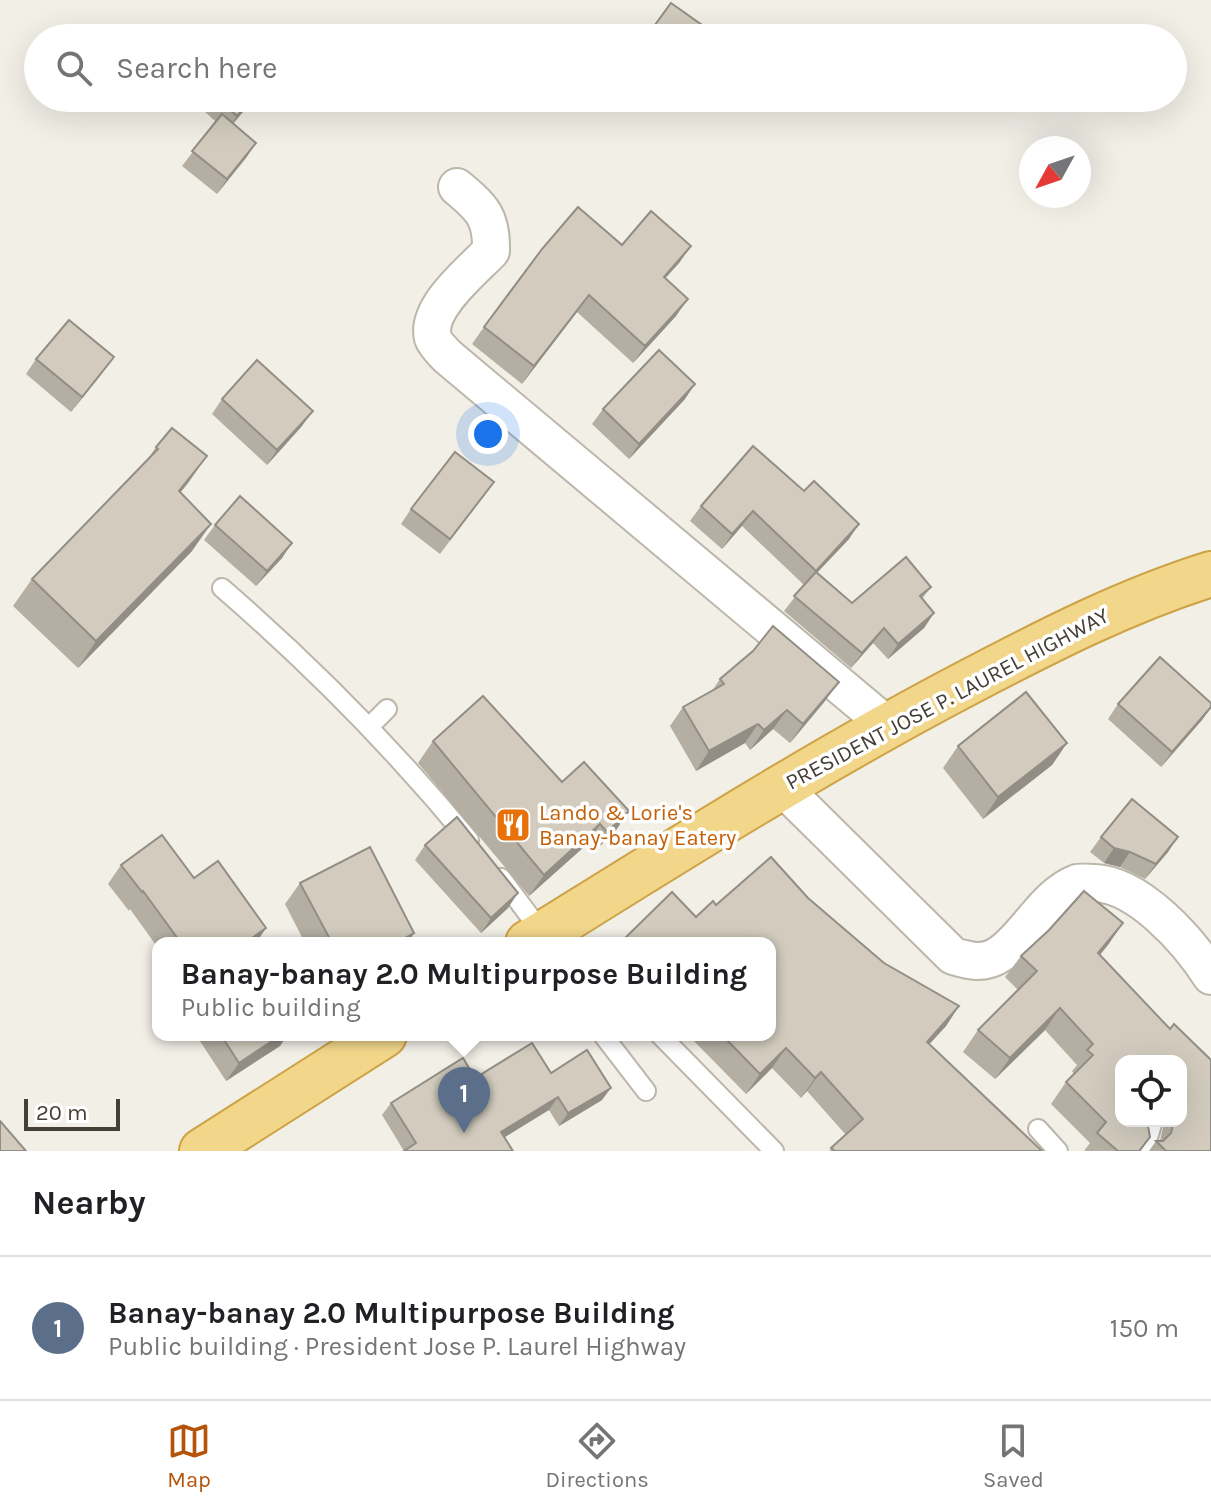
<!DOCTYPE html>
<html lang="en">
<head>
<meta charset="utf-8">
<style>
  :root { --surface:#fff; --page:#f2f2f2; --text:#202124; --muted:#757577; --line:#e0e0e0; --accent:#b45309 }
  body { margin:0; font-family:Karla,sans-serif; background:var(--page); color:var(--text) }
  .controls { position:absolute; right:24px; bottom:24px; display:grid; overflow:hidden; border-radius:16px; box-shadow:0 8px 32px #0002 }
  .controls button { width:72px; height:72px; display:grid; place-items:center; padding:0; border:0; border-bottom:2px solid var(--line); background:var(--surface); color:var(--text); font:40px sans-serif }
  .compass { position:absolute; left:1019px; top:136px; width:72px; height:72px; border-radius:50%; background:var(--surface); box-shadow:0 8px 32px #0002; rotate:230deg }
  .scale { position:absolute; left:24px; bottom:20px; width:96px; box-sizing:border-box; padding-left:8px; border:4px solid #444037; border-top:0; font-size:22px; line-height:28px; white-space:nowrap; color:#444037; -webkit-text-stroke:6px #fff; paint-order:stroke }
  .you { position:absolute; left:488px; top:434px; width:28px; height:28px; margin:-20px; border:6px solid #fff; border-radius:50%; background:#1a73e8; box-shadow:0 0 0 12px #1a73e833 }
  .badge { display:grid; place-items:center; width:52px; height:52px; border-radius:50%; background:var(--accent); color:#fff; font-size:26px; font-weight:700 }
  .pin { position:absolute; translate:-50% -66px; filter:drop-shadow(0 2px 4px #0008) }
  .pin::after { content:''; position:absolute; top:42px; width:28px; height:24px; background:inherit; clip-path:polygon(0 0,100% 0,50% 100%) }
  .popup { position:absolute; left:152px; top:937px; width:624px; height:104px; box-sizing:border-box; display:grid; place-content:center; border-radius:16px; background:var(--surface); filter:drop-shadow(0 2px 6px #0005); font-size:26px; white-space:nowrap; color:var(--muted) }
  .popup b { font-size:30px; color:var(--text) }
  .popup::after { content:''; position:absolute; left:50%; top:100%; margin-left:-16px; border:16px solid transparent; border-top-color:var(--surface) }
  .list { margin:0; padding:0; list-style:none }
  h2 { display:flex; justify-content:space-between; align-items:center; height:104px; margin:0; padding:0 32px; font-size:34px }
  h2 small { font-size:26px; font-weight:400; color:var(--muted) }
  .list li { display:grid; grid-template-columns:52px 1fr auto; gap:24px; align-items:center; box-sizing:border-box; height:144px; padding:0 32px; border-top:2px solid var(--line) }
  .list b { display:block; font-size:30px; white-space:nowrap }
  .list p { margin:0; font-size:26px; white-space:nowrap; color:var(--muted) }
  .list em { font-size:26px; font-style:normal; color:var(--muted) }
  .icon { flex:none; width:44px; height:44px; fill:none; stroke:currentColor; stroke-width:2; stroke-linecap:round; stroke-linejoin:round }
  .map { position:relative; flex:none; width:1211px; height:1151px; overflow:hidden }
  .search { position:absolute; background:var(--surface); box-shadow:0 8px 32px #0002; left:24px; right:24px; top:24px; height:88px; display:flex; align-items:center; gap:20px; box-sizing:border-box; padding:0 28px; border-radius:44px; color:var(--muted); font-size:30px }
  .sheet { height:248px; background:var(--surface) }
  nav { display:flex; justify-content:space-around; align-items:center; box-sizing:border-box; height:112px; border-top:2px solid var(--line); background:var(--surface); font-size:22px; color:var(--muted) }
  nav a { display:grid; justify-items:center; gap:4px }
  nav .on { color:var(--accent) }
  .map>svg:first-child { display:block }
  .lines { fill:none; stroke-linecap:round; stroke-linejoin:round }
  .service-casing { stroke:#bcb7ab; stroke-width:22 }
  .minor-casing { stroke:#bcb7ab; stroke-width:40 }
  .trunk-casing { stroke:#cda346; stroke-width:48 }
  .service { stroke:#fff; stroke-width:18 }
  .minor { stroke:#fff; stroke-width:36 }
  .trunk { stroke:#f2d68a; stroke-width:44 }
  .wall { fill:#b5afa3 }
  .shaded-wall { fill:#938e85 }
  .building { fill:#d2cbbe; stroke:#938e85; stroke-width:2 }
  .labels { text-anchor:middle; stroke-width:7; stroke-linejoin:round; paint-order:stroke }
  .street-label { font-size:22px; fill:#444037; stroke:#fff }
  .food-label { font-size:22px; fill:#c56008; stroke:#fff; text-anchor:start }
</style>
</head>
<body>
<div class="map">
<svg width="1211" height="1151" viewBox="0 0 1211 1151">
  <rect width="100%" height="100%" fill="#f2efe7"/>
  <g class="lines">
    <defs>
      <g id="service">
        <path d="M222,588c89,77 172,161 247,252"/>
        <path d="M370,726l17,-17"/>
        <path d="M501,878l42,56"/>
        <path d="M603,1035l43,56"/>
        <path d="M660,1035l114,116"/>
        <path d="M1038,1129l20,22"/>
        <path d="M1144,1151l9,-30"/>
      </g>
      <g id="minor">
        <path d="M457,187c25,21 35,30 34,64 -19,20 -66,57 -58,87 2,6 10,14 15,19l439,368"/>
        <path d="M781,786l172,170c17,5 31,9 47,-2 26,-17 45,-59 77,-71 4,-1 13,0 18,0 44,2 93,57 116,93"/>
      </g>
      <g id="trunk">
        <path d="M528,943c145,-90 288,-181 439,-260 80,-42 158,-82 244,-109"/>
        <path d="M202,1151l182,-116"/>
      </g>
    </defs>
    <use href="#service" class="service-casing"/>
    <use href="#minor" class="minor-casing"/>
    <use href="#trunk" class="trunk-casing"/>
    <use href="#service" class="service"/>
    <use href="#minor" class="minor"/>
    <use href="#trunk" class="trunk"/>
  </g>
  <g class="wall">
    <path d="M671,3l22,35h-48z"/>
    <path d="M210,98h45l-22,26 23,19 -39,51 -35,-28 34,-44 -14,-13z"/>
    <path d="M622,245l69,1 -12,17 -14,15 11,38 -43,47 -56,-51 -55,72 -50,-40 12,-17z"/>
    <path d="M36,359l67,13 -32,40 -45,-38z"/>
    <path d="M222,399l80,27 -35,39 -55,-51z"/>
    <path d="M685,399l-56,60 -37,-35 11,-15z"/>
    <path d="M753,446l96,93 -32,34 35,30 79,-16 -9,12 12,14 -10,15 -36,31 -15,-16 -22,25 -67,-57 20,-26 -62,-59 -20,23 -32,-28 11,-15z"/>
    <path d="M156,447l51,9 -27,37 12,58 -114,117 -65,-62 19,-27 115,-119z"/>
    <path d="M494,482l-54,72 -39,-30 10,-15z"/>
    <path d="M215,525l67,33 -26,28 -52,-46z"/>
    <path d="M720,679l105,22 -35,42 -17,-14 -23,21 -5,-7 -49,28 -26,-45 13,-19 29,-16z"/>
    <path d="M1118,704l93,4 -9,12 -41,47 -53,-48z"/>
    <path d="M433,741l129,41 67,29 -15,22 -22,20 -7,-7 -56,50 -111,-133z"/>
    <path d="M1067,743l-15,22 -69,54 -40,-51 15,-22z"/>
    <path d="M1101,837l67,15 -23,27 -25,-12 -16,-4 -14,-11z"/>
    <path d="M425,845l83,63 -27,25 -66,-73z"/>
    <path d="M121,865l73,13 62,65h-98v5l-28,-39 -1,2 -21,-27z"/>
    <path d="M300,883l108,60h-103l-20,-39z"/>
    <path d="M1084,891l39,32 -23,32 70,74 4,-5 37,36v91h-62l7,-10h4l4,-17v-3h17v-60h-60v60h28l-1,5 2,11 -9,14h-57l6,-8 -39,-39 15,-22 8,-8 -2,-3 5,-6 -32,-35 -50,49 -32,-27 15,-22 40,-40 -13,-13 16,-21 28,-26z"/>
    <path d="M672,892l24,25 20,-12 92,-7 76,65 75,43 -13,20 -17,18 113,107h-213l17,-16 -39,-44 -6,7 -29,-30 -26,26 -58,-59h82v-92h-150z"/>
    <path d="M196,1035h91l-7,11 -54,35z"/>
    <path d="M551,1073l51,27 -43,26 -10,-16 -145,41 -22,-36 9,-12 84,-25z"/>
  </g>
  <g class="shaded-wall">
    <path d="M253,98h2l-29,33 11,-15z"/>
    <path d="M256,143l-10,15 -29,36 10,-15z"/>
    <path d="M691,246l-12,17 -28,31 13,-17z"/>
    <path d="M589,295l-12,17 -55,72 12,-18z"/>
    <path d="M688,299l-12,17 -43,47 12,-17z"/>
    <path d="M114,357l-11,15 -32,40 11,-15z"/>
    <path d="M695,384l-10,15 -56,60 10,-15z"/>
    <path d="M313,411l-11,15 -35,39 10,-15z"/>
    <path d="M207,456l-19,27 -28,35 19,-27z"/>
    <path d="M753,511l-11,15 -20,23 10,-15z"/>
    <path d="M211,524l-19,27 -114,117 18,-27z"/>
    <path d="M859,524l-10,15 -44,46 11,-14z"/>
    <path d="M292,543l-10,15 -26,28 11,-15z"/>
    <path d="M934,613l-10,15 -36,31 10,-15z"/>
    <path d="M884,628l-11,15 -22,25 11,-15z"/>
    <path d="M839,682l-14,19 -35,42 13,-19z"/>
    <path d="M1211,707l-9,13 -41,47 11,-15z"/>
    <path d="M787,710l-14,19 -23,21 14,-20z"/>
    <path d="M758,724l-13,19 -49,28 13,-20z"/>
    <path d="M1067,743l-15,22 -69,54 15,-22z"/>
    <path d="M629,811l-15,22 -22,20 15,-21z"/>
    <path d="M600,824l-15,22 -56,50 15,-21z"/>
    <path d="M1178,837l-10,15 -23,27 11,-15z"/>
    <path d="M1114,848l16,4 -10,15 -16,-4z"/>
    <path d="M518,893l-10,15 -27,25 10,-15z"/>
    <path d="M1123,923l-15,22 -25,30 15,-22z"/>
    <path d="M266,928l-10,15h-11z"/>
    <path d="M414,933l-6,10h-12z"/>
    <path d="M959,1006l-13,20 -33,36 14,-20z"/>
    <path d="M1060,1008l-15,22 -50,49 15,-21z"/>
    <path d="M281,1035h6l-7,11 -54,35 13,-18z"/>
    <path d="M786,1048l-14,20 -26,26 14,-20z"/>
    <path d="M821,1072l-14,19 -6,7 14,-20z"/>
    <path d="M611,1088l-9,12 -43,26 9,-13z"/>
    <path d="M558,1097l-9,13 -57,35 9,-13z"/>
  </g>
  <g class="building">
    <path d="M671,3l31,22 -10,13h-28l-12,-9z"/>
    <path d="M217,98h36l-16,18z"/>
    <path d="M222,114l34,29 -29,36 -35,-28z"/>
    <path d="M578,207l44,38 29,-34 40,35 -27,31 24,22 -43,47 -56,-51 -55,71 -50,-39 58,-78z"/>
    <path d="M69,320l45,37 -32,40 -46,-38z"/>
    <path d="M659,350l36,34 -56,60 -36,-35z"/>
    <path d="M257,360l56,51 -36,39 -55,-51z"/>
    <path d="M172,428l35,28 -28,35 32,33 -115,117 -64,-62 126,-130 -2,-2z"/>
    <path d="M753,446l51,45 10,-10 45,43 -43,47 -63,-60 -21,23 -31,-28z"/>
    <path d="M455,452l39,30 -44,57 -39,-30z"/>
    <path d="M240,496l52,47 -25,28 -52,-46z"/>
    <path d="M906,557l25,30 -11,9 14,17 -36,31 -14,-16 -22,25 -68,-57 22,-24 36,31z"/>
    <path d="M773,626l66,56 -36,42 -16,-14 -23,20 -6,-6 -49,27 -26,-44 41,-23 -4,-5 33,-28z"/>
    <path d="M1160,657l51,46v4l-39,45 -54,-48z"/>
    <path d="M1026,692l41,51 -69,54 -40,-51z"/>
    <path d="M483,696l79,86 22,-20 45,49 -22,21 -7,-8 -56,51 -111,-134z"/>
    <path d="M1132,799l46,38 -22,27 -26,-12 -16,-4 -13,-11z"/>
    <path d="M457,817l61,76 -27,25 -66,-73z"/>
    <path d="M162,835l32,43 24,-17 48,67 -21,15h-64l-38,-52 -1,1 -21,-27z"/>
    <path d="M370,847l44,86 -18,10h-64l-32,-60z"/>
    <path d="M771,857l37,41 76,65 75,43 -32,36 115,109h-207l-4,-3 32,-29 -42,-47 -6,6 -29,-30 -26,26 -38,-39h48v-92l-149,-1 51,-50 24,25 17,-16 3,4z"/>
    <path d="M1084,891l39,32 -25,30 72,76 4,-5 37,36v91h-45l-10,-10h7l8,-8 3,-12h7v-60h-60v60h28l-1,5 2,11 -11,14h-21l-21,-18 9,-11 -40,-40 27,-27 -6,-5 6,-6 -33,-36 -50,50 -32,-28 59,-59 -16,-15 28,-26z"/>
    <path d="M221,1035h60l-42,28z"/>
    <path d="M532,1043l19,30 36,-23 24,38 -43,25 -10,-16 -57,35 12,19h-109l12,-8 -25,-40 72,-45 12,20z"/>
    <path d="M0,1121l26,30h-26z"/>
  </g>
  <defs>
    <symbol id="restaurant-square" viewBox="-11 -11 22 22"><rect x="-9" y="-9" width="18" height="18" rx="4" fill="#e8710a" stroke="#fff"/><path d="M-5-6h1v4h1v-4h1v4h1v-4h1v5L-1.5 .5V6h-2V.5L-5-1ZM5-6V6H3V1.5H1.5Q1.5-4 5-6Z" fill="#fff"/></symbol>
  </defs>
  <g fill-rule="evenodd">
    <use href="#restaurant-square" x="493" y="805" width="40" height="40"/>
  </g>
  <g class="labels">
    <g class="street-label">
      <text transform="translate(947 698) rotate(-28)" y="8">PRESIDENT JOSE P. LAUREL HIGHWAY</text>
    </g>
    <g class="food-label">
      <text x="539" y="820">Lando &amp; Lorie's<tspan x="539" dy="25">Banay-banay Eatery</tspan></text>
    </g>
  </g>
</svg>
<div class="controls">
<button><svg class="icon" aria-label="locate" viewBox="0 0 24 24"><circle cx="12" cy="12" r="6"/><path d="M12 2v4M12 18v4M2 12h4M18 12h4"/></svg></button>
</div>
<svg class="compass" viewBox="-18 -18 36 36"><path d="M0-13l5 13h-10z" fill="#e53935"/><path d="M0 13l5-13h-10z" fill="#757577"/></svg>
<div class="scale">20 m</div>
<div class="you"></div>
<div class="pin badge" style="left:464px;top:1133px;background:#5c6f8a">1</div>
<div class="popup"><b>Banay-banay 2.0 Multipurpose Building</b>Public building</div>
<div class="search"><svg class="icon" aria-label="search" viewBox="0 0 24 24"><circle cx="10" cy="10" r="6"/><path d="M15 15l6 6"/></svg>Search here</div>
</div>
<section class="sheet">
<h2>Nearby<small></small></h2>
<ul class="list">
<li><span class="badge" style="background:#5c6f8a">1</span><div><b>Banay-banay 2.0 Multipurpose Building</b><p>Public building · President Jose P. Laurel Highway</p></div><em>150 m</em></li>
</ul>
</section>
<nav>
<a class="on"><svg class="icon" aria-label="map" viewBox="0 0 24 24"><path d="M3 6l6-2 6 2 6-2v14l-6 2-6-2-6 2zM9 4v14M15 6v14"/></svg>Map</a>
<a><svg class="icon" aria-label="directions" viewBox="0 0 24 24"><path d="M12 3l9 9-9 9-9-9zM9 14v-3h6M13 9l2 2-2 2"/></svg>Directions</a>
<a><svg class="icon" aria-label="saved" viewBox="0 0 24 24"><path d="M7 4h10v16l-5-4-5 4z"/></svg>Saved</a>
</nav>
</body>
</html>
